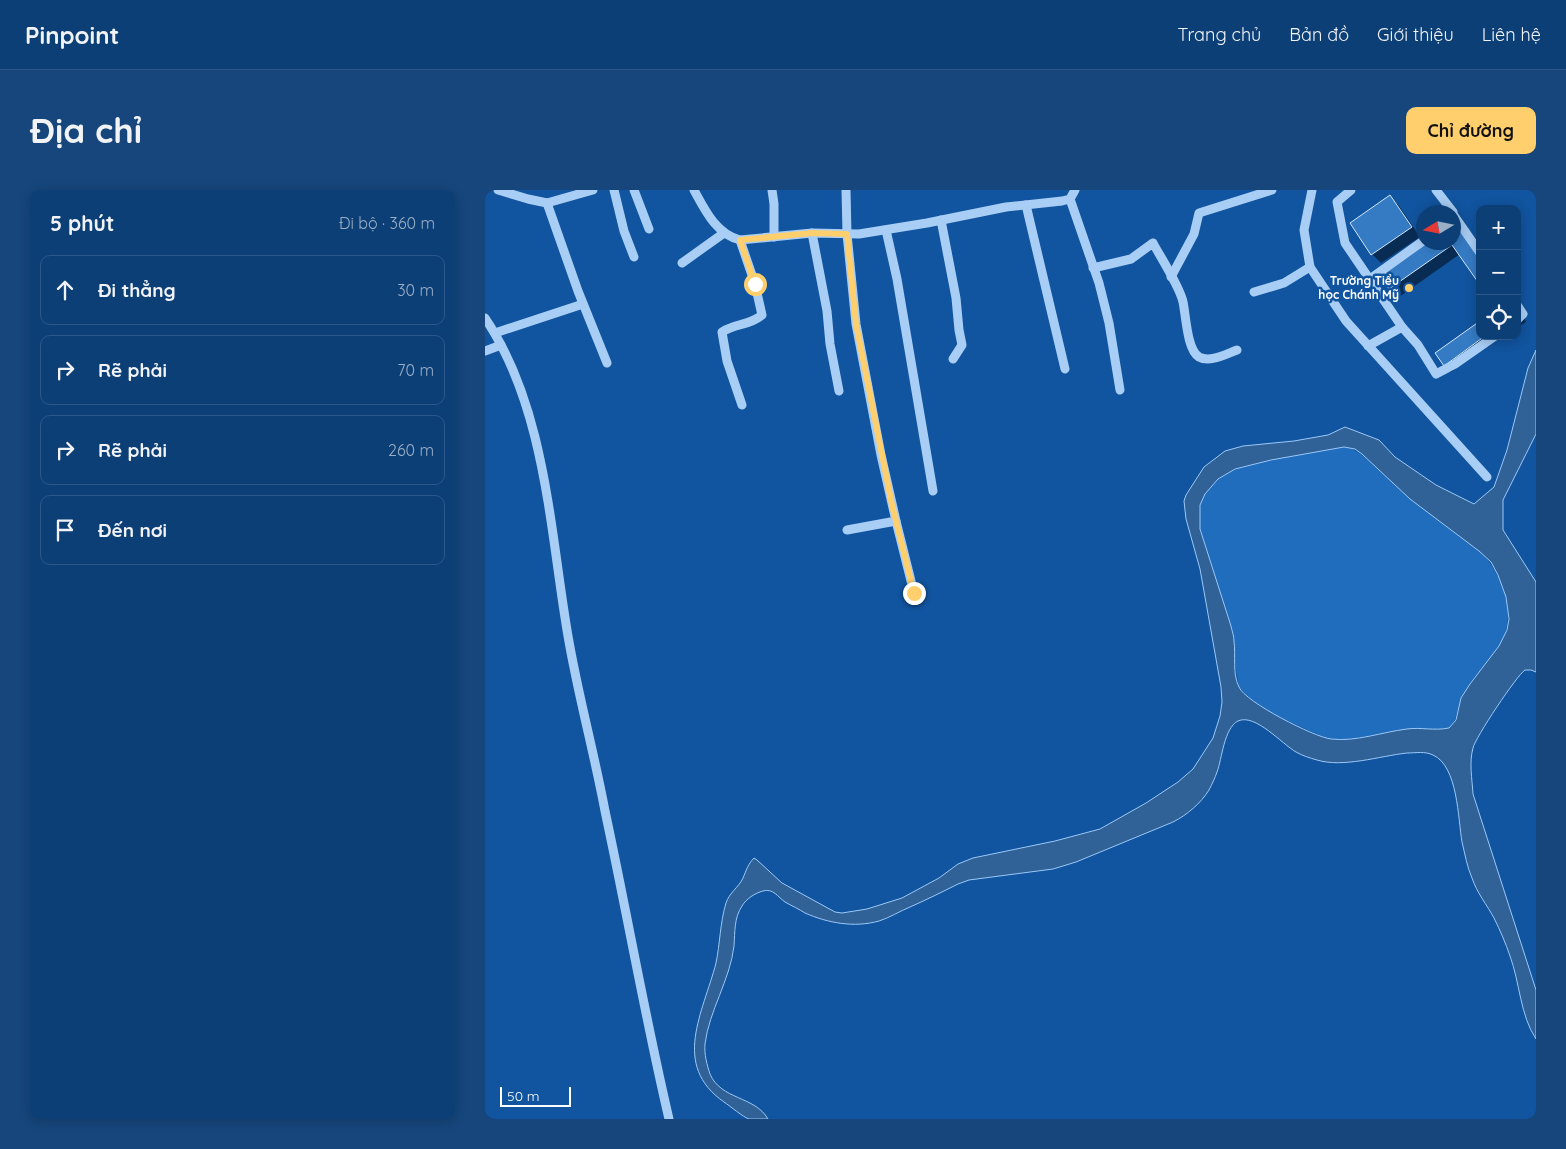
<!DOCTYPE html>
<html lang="vi">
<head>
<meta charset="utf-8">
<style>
  :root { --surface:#0d3f77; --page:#16467c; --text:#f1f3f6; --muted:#9aafc6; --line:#2d5889; --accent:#ffcf6d }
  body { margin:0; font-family:Quicksand,sans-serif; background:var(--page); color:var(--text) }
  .controls { position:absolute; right:15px; top:15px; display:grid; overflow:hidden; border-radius:10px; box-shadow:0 2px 12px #0003 }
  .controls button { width:45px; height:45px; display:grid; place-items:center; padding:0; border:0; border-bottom:1px solid var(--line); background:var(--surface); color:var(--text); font:25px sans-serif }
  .compass { position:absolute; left:931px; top:15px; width:45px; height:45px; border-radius:50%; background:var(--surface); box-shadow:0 2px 12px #0003; rotate:260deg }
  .scale { position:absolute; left:15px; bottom:12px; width:71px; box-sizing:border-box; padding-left:5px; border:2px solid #fff; border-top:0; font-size:14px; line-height:18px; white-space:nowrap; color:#fff; -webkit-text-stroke:4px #11549f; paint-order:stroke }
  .stop { position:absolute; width:15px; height:15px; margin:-11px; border:4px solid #ffcf6d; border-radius:50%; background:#fff }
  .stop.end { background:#ffcf6d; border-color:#fff; box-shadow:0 1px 5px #0008 }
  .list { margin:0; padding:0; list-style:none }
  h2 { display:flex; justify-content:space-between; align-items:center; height:65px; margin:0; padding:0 20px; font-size:21px }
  h2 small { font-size:16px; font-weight:400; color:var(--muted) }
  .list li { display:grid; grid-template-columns:32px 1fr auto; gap:15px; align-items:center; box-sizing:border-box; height:70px; margin:0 10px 10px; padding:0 10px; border:1px solid var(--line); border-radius:10px }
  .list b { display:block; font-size:19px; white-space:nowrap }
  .list em { font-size:16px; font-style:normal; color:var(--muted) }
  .icon { flex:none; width:28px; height:28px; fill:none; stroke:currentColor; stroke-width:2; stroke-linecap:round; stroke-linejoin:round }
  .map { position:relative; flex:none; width:1051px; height:929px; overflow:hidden; border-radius:10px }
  header { display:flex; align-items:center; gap:30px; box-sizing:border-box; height:70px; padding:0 25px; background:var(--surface); border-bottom:1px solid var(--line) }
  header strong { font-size:24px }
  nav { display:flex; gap:28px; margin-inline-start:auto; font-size:18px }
  .intro { display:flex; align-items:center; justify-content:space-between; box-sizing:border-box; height:120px; padding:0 30px }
  h1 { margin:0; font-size:35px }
  .button { padding:12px 22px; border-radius:10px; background:var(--accent); color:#111; font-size:18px; font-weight:700 }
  main { display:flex; gap:30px; padding:0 30px }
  aside { flex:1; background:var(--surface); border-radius:10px; box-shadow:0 2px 12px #0003 }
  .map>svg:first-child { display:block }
  .green { fill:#206cbd }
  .water { fill:#306197; stroke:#9bc9f8; fill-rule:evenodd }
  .shadow { fill:#0007 }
  .building { fill:#357bc4; stroke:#d2e7fe }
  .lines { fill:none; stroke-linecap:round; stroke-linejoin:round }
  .minor { stroke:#a9cef5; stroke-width:9 }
  .route { stroke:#ffcf6d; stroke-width:6 }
  .poi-dot { fill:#ffcf6d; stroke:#11549f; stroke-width:2 }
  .labels { text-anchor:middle; stroke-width:5; stroke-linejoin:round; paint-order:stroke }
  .poi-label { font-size:12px; font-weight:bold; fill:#fff; stroke:#11549f; text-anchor:end }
</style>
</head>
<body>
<header>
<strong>Pinpoint</strong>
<nav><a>Trang chủ</a><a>Bản đồ</a><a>Giới thiệu</a><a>Liên hệ</a></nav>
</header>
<div class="intro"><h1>Địa chỉ</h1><a class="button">Chỉ đường</a></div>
<main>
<aside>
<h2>5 phút<small>Đi bộ · 360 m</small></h2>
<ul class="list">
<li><svg class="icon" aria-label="ahead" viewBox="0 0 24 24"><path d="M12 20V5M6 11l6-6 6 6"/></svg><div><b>Đi thẳng</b></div><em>30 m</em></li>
<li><svg class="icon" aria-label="right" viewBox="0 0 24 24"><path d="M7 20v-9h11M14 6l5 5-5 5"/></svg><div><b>Rẽ phải</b></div><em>70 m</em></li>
<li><svg class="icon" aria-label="right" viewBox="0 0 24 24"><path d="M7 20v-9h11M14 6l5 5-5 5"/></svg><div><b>Rẽ phải</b></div><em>260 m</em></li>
<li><svg class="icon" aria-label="arrive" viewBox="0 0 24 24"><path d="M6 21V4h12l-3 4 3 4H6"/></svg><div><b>Đến nơi</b></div></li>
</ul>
</aside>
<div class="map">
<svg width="1051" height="929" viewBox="0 0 1051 929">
  <rect width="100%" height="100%" fill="#11549f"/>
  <path class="green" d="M859,256c19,5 29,20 44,32 30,24 61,48 91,72 25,26 40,65 19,98 -9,14 -22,25 -30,39 -2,3 -5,7 -6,10 -5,11 -4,22 -13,31l-14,2 -26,-1 -59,10h-22l-49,-22 -27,-16 -13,-14 -4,-24 -1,-22 -3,-15 -31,-97v-24l5,-11 13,-15 17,-10 36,-9z"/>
  <path class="water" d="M1051,160v84l-33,66v30l33,52v90l-5,-2h-6c-8,5 -50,68 -52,78 -4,15 -1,30 0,46l63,196v49c-16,-24 -16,-56 -26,-83 -4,-12 -10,-26 -16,-38 -7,-13 -17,-25 -22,-40 -5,-11 -7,-24 -10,-36 -4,-23 -4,-76 -29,-87 -8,-4 -17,-2 -26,-2 -27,3 -64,15 -90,7 -7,-2 -14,-4 -21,-8 -14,-8 -41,-39 -58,-31 -14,7 -16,38 -21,51 -2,6 -5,12 -8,18 -8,13 -22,25 -36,32l-97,40 -23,7 -84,11 -11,4c-16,8 -32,16 -48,23 -10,4 -21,11 -31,14 -25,7 -51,2 -74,-8 -6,-4 -13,-7 -20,-11 -7,-5 -12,-14 -22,-11 -8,2 -17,8 -21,15 -8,12 -7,26 -8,40 -4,34 -25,65 -29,98 -1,10 2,21 5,30 11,26 45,22 58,45 -5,0 -14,0 -19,0 -6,-2 -19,-13 -25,-17 -53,-37 -21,-89 -8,-139 4,-19 4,-40 10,-60 3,-10 13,-16 17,-25 3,-7 5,-14 11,-20l3,2 25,23 53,29 7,1 25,-4 35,-11 37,-20 19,-14 15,-6 82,-17 45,-12 46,-26 32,-21 15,-13 20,-31 7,-22 2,-14 -1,-15 -21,-118 -14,-50 -2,-18 2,-6 18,-28 21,-16 18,-5 51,-5 34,-6 17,-8 34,13 16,17 41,28 38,19 20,-17 13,-37 21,-82zM859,257l11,2 7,5 48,45 69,52 12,11 7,13 8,22 3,22 -2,11 -8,16 -29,38 -9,14 -5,22 -7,8c-16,3 -28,-1 -42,1 -25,3 -51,13 -76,10 -17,-2 -86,-37 -92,-52 -7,-14 -3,-31 -5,-46 0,-5 -2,-10 -3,-15l-31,-97v-24l5,-11 13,-15 17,-10 36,-9z"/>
  <g class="shadow">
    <path d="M905,7l9,9 21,31 -39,26 -9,-9 -21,-31z"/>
    <path d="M968,52l7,12 -61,43 -18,-22z"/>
    <path d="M1032,123l6,3 3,6 -9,6z"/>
    <path d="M995,146h17l1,2 -47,34 -6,-7z"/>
  </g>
  <g class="building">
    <path d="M905,5l22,32 -41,28 -21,-32z"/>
    <path d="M970,32l25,35v28l-28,-40 -63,44 -9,-14 45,-33h28v-19z"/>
    <path d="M995,131v15h5l-41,30 -9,-13z"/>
  </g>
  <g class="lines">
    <g class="minor">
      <path d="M13,0l30,9 19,4 46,-13"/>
      <path d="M129,0l10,41 10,26"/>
      <path d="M149,0l15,39"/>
      <path d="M209,0c11,20 22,44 46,50l72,-7 47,1 68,-11 79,-16 56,-6 8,-2 5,-9"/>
      <path d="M287,0l2,14v33"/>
      <path d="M361,0l1,44 9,90 25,131 15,66 -49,9"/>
      <path d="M827,0l-8,40 6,37 36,54 141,156"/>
      <path d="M866,0l-14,12 8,41 57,84 -34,19"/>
      <path d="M951,0l17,22"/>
      <path d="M585,9l29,84 10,40 11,67"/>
      <path d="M62,13l31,88 29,72"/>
      <path d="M541,15l39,164"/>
      <path d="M968,24l27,39"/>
      <path d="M456,30l15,78 3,32 3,15 -9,14"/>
      <path d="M401,40l11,49 36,212"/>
      <path d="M327,43l15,78 3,33 9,47"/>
      <path d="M255,50l15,44 7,31c-13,11 -26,8 -40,17l5,29 15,44"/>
      <path d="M197,73l42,-30"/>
      <path d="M608,78l38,-9 22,-16c8,15 27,44 30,59 3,14 4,48 16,55 11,6 27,-3 38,-7"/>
      <path d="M686,87l23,-43 5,-21 73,-23"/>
      <path d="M885,89l53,-38"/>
      <path d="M769,102l30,-9 26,-16"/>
      <path d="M1032,115l6,9 -6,6"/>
      <path d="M0,128c61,90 65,214 83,318 10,59 26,116 37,175 22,102 40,206 64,308"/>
      <path d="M917,137l16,18 18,29 19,-10 40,-28"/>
      <path d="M10,143l88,-29"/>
      <path d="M0,161l16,-6"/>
      <path d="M411,331l18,72"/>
    </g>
  </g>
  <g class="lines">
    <path class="route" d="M270,94l-15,-44 72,-7 35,1 9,90 36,181 22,88"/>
  </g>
  <circle class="poi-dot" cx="924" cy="98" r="5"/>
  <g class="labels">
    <g class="poi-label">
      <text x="914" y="95">Trường Tiểu<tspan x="914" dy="14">học Chánh Mỹ</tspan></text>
    </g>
  </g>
</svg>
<div class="controls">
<button>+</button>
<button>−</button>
<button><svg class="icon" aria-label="locate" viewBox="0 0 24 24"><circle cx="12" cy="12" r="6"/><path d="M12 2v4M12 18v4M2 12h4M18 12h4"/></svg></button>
</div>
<svg class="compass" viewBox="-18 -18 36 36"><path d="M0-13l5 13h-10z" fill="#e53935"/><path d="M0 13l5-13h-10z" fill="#9aafc6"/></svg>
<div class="scale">50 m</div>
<div class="stop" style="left:270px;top:94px"></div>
<div class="stop end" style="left:429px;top:403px"></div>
</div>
</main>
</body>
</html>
